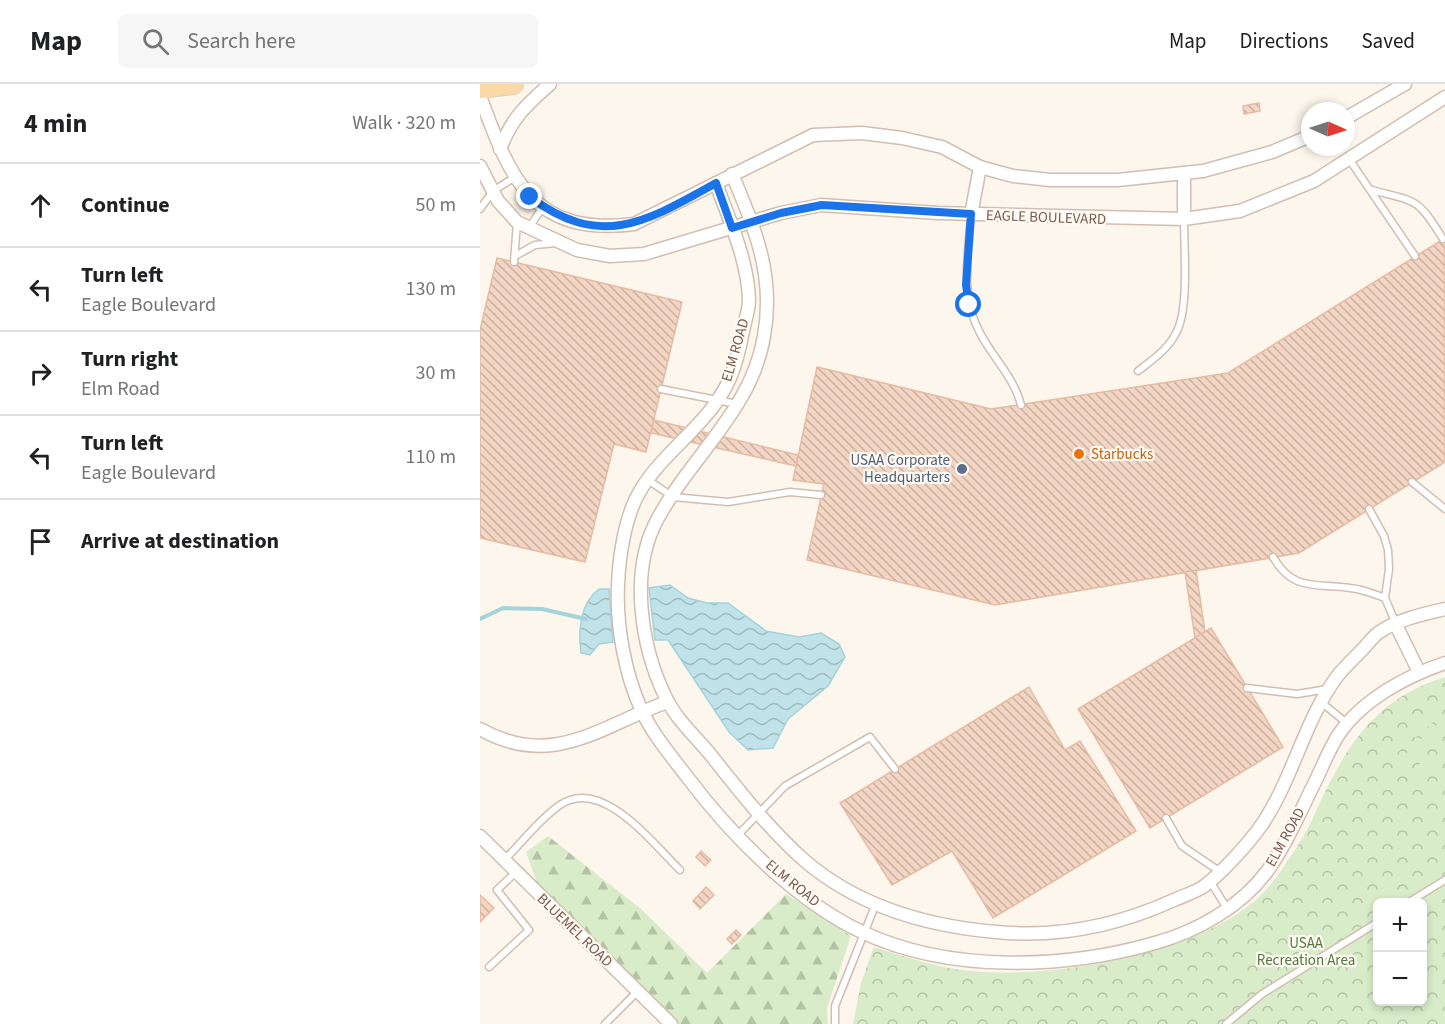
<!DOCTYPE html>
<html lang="en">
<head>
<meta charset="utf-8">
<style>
  :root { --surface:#fff; --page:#f6f6f6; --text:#202124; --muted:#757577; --line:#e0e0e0 }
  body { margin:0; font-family:"Source Sans 3",sans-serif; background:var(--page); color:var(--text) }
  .controls { position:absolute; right:18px; bottom:18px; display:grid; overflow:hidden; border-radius:9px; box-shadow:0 3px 9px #0003 }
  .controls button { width:54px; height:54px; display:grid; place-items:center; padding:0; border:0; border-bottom:2px solid var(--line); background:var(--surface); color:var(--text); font:30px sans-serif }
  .compass { position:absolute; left:821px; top:18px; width:54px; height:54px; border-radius:50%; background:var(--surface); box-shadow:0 3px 9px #0003; rotate:93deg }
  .stop { position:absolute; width:18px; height:18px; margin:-14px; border:4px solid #1a73e8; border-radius:50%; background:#fff }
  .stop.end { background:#1a73e8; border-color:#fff; box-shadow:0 2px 6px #0008 }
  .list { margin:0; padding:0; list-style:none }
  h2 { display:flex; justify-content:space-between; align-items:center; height:78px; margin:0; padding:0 24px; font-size:26px }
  h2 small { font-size:20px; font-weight:400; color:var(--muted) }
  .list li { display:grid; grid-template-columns:39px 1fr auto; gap:18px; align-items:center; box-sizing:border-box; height:84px; padding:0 24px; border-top:2px solid var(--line) }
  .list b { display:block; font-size:22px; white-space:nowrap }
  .list p { margin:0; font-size:20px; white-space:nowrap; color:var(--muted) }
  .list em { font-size:20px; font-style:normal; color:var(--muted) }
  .icon { flex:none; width:33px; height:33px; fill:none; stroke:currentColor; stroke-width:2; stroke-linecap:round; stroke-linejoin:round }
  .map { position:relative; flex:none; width:965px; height:940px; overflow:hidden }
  header { display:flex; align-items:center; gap:36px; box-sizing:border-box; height:84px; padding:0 30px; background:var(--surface); border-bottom:2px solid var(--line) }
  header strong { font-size:28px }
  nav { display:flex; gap:33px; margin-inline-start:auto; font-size:21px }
  .search { width:420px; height:54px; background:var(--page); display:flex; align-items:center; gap:15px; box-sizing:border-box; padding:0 21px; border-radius:9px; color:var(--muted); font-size:22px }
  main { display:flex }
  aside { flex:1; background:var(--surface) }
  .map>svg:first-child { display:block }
  .forest { fill:url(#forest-firs) }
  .park { fill:url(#park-crowns); fill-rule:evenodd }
  .garden { fill:#d8ecc9 }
  .water { fill:url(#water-waves); stroke:#a5d3da; stroke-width:1.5 }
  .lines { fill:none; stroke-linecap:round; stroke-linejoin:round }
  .stream { stroke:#a5d3da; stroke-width:4 }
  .building { fill:url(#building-back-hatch); stroke:#e6bba3; stroke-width:1.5 }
  .lane-casing { stroke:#d1beb0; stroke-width:9 }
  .street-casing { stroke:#d1beb0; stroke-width:15 }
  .primary-casing { stroke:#dad1cd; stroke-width:22 }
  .lane { stroke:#fff; stroke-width:6 }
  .street { stroke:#fff; stroke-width:12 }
  .primary { stroke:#fbd9a5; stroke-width:20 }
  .route { stroke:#1a73e8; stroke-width:8 }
  .food-dot { fill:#e8710a; stroke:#fffaf3; stroke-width:2 }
  .service-dot { fill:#5c6f8a; stroke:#fffaf3; stroke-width:2 }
  .labels { text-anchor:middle; stroke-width:4.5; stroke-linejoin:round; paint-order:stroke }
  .street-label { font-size:15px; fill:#7a5c4d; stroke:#fffaf3 }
  .food-label { font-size:15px; fill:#c56008; stroke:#fffaf3; text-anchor:start }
  .service-label { font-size:15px; fill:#4e5e75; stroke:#fffaf3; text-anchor:end }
  .park-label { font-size:15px; fill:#537a41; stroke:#fffaf3 }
</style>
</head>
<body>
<header>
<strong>Map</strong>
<div class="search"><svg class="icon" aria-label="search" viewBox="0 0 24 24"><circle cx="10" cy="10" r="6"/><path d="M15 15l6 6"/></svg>Search here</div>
<nav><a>Map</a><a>Directions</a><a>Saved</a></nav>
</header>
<main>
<aside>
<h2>4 min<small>Walk · 320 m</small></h2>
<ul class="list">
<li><svg class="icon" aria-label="ahead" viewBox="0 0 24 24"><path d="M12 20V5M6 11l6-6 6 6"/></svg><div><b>Continue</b></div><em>50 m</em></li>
<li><svg class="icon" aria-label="left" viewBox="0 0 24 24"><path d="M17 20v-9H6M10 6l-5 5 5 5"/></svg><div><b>Turn left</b><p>Eagle Boulevard</p></div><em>130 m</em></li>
<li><svg class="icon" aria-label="right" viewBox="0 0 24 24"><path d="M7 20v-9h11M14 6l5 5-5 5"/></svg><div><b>Turn right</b><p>Elm Road</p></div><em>30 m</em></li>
<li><svg class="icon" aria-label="left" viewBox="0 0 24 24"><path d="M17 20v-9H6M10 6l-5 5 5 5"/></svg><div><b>Turn left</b><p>Eagle Boulevard</p></div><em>110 m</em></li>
<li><svg class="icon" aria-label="arrive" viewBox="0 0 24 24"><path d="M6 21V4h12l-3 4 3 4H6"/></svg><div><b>Arrive at destination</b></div></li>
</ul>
</aside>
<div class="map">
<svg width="965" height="940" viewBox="0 0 965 940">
  <defs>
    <pattern id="forest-firs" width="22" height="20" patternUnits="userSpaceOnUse" patternTransform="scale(1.5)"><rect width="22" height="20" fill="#d8ecc9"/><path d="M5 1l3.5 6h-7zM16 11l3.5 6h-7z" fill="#b4c2a5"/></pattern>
    <pattern id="park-crowns" width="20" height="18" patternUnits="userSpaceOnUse" patternTransform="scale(1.5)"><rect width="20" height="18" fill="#d8ecc9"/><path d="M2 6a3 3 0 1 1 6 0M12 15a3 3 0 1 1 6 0" fill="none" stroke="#b4c2a5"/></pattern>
    <pattern id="water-waves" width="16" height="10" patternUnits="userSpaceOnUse" patternTransform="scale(1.5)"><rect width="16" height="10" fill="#bfe3e8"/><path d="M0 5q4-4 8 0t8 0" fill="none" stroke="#a0bbbe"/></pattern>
    <pattern id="building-back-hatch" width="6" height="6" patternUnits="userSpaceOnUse" patternTransform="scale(1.5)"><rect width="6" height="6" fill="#f3d5c3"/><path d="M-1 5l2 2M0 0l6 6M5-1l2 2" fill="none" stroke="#cab0a1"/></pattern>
  </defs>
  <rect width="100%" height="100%" fill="#fdf6ec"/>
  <path class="forest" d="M68,752l93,73 66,64 79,-79 65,42 -24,72 1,16h-159l3,-5 -135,-136 -11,-31z"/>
  <path class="park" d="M965,593v347h-592l8,-41 13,-36c23,7 46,15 70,20 86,18 251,-9 316,-71 14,-13 27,-34 38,-51 11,-16 18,-35 27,-53 28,-57 57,-95 120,-115zM898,818h44v100h-44z"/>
  <g class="garden">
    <path d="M948,627l8,9 -21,18 -8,-9z"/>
    <path d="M958,640l7,11 -19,17 -8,-10z"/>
    <path d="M924,647l8,9 -21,18 -8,-9z"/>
    <path d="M936,661l8,10 -21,17 -8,-9z"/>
    <path d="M946,674l8,10 -20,18 -8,-10z"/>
  </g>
  <g class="water">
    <path d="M190,501l18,13 19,5h21l38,28 33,6 22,-4 18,11 6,13 -17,29 -40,33 -15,29 -25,2 -19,-18 -61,-92h-13l-6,-52z"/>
    <path d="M119,505h10l4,53 -14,2 -9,11 -9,-2c-3,-22 -1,-50 18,-64z"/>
  </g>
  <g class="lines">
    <path class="stream" d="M0,535l23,-11 39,1 44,10"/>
  </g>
  <g class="building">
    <path d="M779,19l1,8 -16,3 -1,-8z"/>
    <path d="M965,154v224l-146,91 -304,52 -188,-45 17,-76 -31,-4 24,-113 174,42 237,-36z"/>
    <path d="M17,174l185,44 -36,150 -32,-8 -29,118 -105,-24v-208z"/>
    <path d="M174,336l144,35 -2,11 -145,-33z"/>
    <path d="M716,486l9,62 -10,6 -10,-66z"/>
    <path d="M731,544l72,119 -133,81 -72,-119z"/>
    <path d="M549,603l36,63 15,-9 56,90 -143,87 -41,-67 -60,34 -52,-82z"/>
    <path d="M221,767l10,9 -6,6 -9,-9z"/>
    <path d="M226,803l8,8 -14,14 -7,-8z"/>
    <path d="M0,811l14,13 -14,14z"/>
    <path d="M256,846l5,5 -9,9 -5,-5z"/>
  </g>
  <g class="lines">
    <defs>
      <g id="lane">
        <path d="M869,75l66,97"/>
        <path d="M892,106c45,12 45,7 71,49"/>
        <path d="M0,125l13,-18 22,-14"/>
        <path d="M491,131c-3,40 -11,81 9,118 13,25 34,44 41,72"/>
        <path d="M48,145l15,-22"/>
        <path d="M35,172l20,-11 21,-2"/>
        <path d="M34,178l3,-40"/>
        <path d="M658,287c14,-11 31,-22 39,-40 12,-24 7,-83 7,-112"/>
        <path d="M181,305l76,15"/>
        <path d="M168,396l25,17 55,5 62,-10 31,3"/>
        <path d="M932,398l33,27"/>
        <path d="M889,425l15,27 4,14 1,19 -4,29 11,26"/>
        <path d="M793,473c20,35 43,26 77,31 12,1 24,6 35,10"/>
        <path d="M767,604l50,6 31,-5"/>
        <path d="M842,619l26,21"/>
        <path d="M686,734l16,28 37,25"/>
        <path d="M258,751l47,-49 85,-49 25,32"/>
        <path d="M24,776c18,-17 35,-41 56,-55 42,-29 93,39 120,65"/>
        <path d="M730,797l18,29"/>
        <path d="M929,818l36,-22"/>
        <path d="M9,883l40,-37 -32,-40 19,-18"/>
        <path d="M125,940l33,-33"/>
        <path d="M355,940v-18l40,-100"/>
        <path d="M746,940l36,-30 116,-72"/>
      </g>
      <g id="street">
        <path d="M0,12c30,82 52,141 154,128l179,-89 49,-2 40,5 40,9 38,20 33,9 37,4h68l85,-9 69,-19 38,-16"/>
        <path d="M866,34l59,-34"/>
        <path d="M20,65c12,-31 25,-43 50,-65"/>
        <path d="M0,82l18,35 19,21 60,28 33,6 34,-2 137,-41 40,-8 117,8 246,6 56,-8 74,-30 131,-84"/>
        <path d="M704,89v46"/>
        <path d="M252,90c23,55 43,101 32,162 -12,74 -73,120 -107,184 -28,52 -16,127 9,178 10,21 29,38 44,56 30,38 59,75 95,107 54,46 121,65 191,71 62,6 121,-6 178,-32 9,-4 21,-8 29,-13 19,-14 47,-45 60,-64 31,-47 42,-105 76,-149 7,-8 15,-16 22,-23 6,-6 11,-13 17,-18 18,-13 45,-19 67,-24"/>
        <path d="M236,99c13,37 32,77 33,117 0,10 -4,21 -6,31 -3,16 -7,33 -13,47 -19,45 -66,72 -90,113 -15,25 -21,66 -22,94 -2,40 7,90 24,126 11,24 30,46 46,67 43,57 108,123 174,154 87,41 203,37 293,11 43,-12 87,-37 113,-73 18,-25 32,-58 46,-86 8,-16 15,-35 25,-50 24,-35 68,-58 106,-71"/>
        <path d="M491,131l9,-48"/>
        <path d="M916,541l23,47"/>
        <path d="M0,645c72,41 121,-3 187,-27"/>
        <path d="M0,752l191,188"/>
      </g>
      <path id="primary" d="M0,4l33,-4"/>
    </defs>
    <use href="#lane" class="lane-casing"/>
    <use href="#street" class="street-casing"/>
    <use href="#primary" class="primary-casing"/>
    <use href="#lane" class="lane"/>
    <use href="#street" class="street"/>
    <use href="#primary" class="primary"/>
  </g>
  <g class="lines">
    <path class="route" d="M50,113c71,53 116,25 186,-14l16,45 49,-15 41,-8 149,9 -5,71 3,20"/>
  </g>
  <circle class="food-dot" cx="599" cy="370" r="6"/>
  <circle class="service-dot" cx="482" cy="385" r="6"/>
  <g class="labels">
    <g class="street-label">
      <text transform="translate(566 133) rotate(2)" y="5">EAGLE BOULEVARD</text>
      <text transform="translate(255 266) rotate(-74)" y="5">ELM ROAD</text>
      <text transform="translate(805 753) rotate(-61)" y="5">ELM ROAD</text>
      <text transform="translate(313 799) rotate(39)" y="5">ELM ROAD</text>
      <text transform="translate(95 846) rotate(44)" y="5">BLUEMEL ROAD</text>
    </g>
    <g class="food-label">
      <text x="611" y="375">Starbucks</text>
    </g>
    <g class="service-label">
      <text x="470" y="381">USAA Corporate<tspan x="470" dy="17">Headquarters</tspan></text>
    </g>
    <g class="park-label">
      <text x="826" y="864">USAA<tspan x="826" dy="17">Recreation Area</tspan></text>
    </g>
  </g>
</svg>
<div class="controls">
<button>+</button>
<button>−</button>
</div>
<svg class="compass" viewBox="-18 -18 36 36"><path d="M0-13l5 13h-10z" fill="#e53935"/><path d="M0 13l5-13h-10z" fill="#757577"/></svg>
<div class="stop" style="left:489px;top:221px"></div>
<div class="stop end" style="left:50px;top:113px"></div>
</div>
</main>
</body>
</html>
